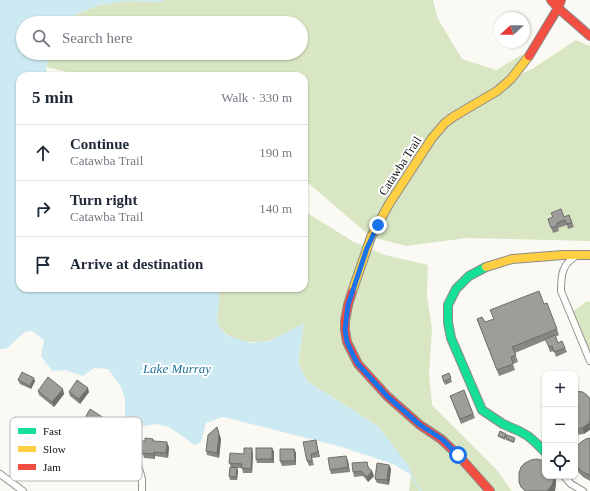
<!DOCTYPE html>
<html lang="en">
<head>
<meta charset="utf-8">
<style>
  :root { --surface:#fff; --page:#f2f2f3; --text:#1f2937; --muted:#747a83; --line:#e0e1e3 }
  body { margin:0; font-family:"Times New Roman",serif; background:var(--page); color:var(--text) }
  .controls { position:absolute; right:12px; bottom:12px; display:grid; overflow:hidden; border-radius:8px; box-shadow:0 1px 3px #0004 }
  .controls button { width:36px; height:36px; display:grid; place-items:center; padding:0; border:0; border-bottom:1px solid var(--line); background:var(--surface); color:var(--text); font:20px sans-serif }
  .compass { position:absolute; left:494px; top:12px; width:36px; height:36px; border-radius:50%; background:var(--surface); box-shadow:0 1px 3px #0004; rotate:249deg }
  .stop { position:absolute; width:12px; height:12px; margin:-9px; border:3px solid #1a73e8; border-radius:50%; background:#fff }
  .stop.end { background:#1a73e8; border-color:#fff; box-shadow:0 1px 4px #0008 }
  .list { margin:0; padding:0; list-style:none }
  h2 { display:flex; justify-content:space-between; align-items:center; height:52px; margin:0; padding:0 16px; font-size:17px }
  h2 small { font-size:13px; font-weight:400; color:var(--muted) }
  .list li { display:grid; grid-template-columns:26px 1fr auto; gap:12px; align-items:center; box-sizing:border-box; height:56px; padding:0 16px; border-top:1px solid var(--line) }
  .list b { display:block; font-size:15px; white-space:nowrap }
  .list p { margin:0; font-size:13px; white-space:nowrap; color:var(--muted) }
  .list em { font-size:13px; font-style:normal; color:var(--muted) }
  .icon { flex:none; width:22px; height:22px; fill:none; stroke:currentColor; stroke-width:2; stroke-linecap:round; stroke-linejoin:round }
  .map { position:relative; flex:none; width:590px; height:491px; overflow:hidden }
  .search { position:absolute; background:var(--surface); box-shadow:0 1px 3px #0004; left:16px; top:16px; width:292px; height:44px; display:flex; align-items:center; gap:10px; box-sizing:border-box; padding:0 14px; border-radius:22px; color:var(--muted); font-size:15px }
  .panel { position:absolute; background:var(--surface); box-shadow:0 1px 3px #0004; left:16px; top:72px; width:292px; height:220px; border-radius:12px }
  .map>svg:first-child { display:block }
  .forest { fill:#d9e6c4 }
  .water { fill:#cdeaf3 }
  .lines { fill:none; stroke-linecap:round; stroke-linejoin:round }
  .stream { stroke:#cdeaf3; stroke-width:1.5 }
  .street-casing { stroke:#959492; stroke-width:8 }
  .fast-casing { stroke:#8c8b89; stroke-width:10 }
  .slow-casing { stroke:#8c8b89; stroke-width:10 }
  .jam-casing { stroke:#8c8b89; stroke-width:10 }
  .street { stroke:#fefefd; stroke-width:6 }
  .fast { stroke:#16e098; stroke-width:8 }
  .slow { stroke:#ffcf43; stroke-width:8 }
  .jam { stroke:#f24e42; stroke-width:8 }
  .wall { fill:#898784 }
  .shaded-wall { fill:#6f6e6c }
  .building { fill:#9f9d9a; stroke:#6f6e6c }
  .route { stroke:#1a73e8; stroke-width:5 }
  .labels { text-anchor:middle; stroke-width:4; stroke-linejoin:round; paint-order:stroke }
  .street-label { font-size:12px; fill:#0f0f0f; stroke:#fff }
  .water-label { font-size:13px; font-style:italic; fill:#1f739a; stroke:#fff }
  .key { fill:#fff; stroke:#b7b7b7; stroke-width:1 }
  .key-label { font-size:11px; fill:#0f0f0f }
</style>
</head>
<body>
<div class="map">
<svg width="590" height="491" viewBox="0 0 590 491">
  <rect width="100%" height="100%" fill="#fbf9f4"/>
  <g class="forest">
    <path d="M163,0h270l5,19 24,40 34,11 27,-16 -11,24 20,-9 44,-29 14,6v195l-123,-3 -61,8 -35,-9 -65,-56h-2v-105h-220l-38,-9 4,-14h251v-30h-234l11,-10 22,-8 26,-4 37,1z"/>
    <path d="M304,211l50,31 31,13 43,10 -1,31 5,33 -3,45 3,31 64,64 16,22h-103l2,-17 -32,-47 -72,-46 -9,-18 6,-39c-11,4 -22,12 -33,16 -17,6 -48,1 -54,-19 -1,-6 2,-20 3,-27l-11,-6h95z"/>
    <path d="M587,301l3,1v59l-19,-48z"/>
  </g>
  <path class="water" d="M0,0h163v2l-37,-1 -26,4 -22,8 -11,10h-44v30h27l-4,14 2,9h-28v212h189l11,6 -3,26 3,8 8,8 22,7 20,-2 34,-18 -6,40 9,18 72,46 31,41 1,7 -18,-11 -51,-17 -119,-30 -17,6 -5,19 -6,3 -26,-18 -12,-3 -26,4 -6,-7v-23l-5,-13 -12,-16 -14,-1 -11,8 -18,-6 -13,1 -11,-15 3,-16 -12,-9 -7,1 -19,17h-6z"/>
  <g class="lines">
    <path class="stream" d="M411,475l10,16"/>
    <defs>
      <g id="street">
        <path d="M578,255c-16,8 -17,20 -17,36l29,70"/>
        <path d="M137,461l5,18v12"/>
        <path d="M0,474l23,17"/>
        <path d="M564,476l7,8 12,7"/>
      </g>
      <path id="fast" d="M486,267l-17,9 -13,13 -8,16v17l3,16 31,72 21,14 16,7 9,5 7,6 10,10"/>
      <g id="slow">
        <path d="M486,267l26,-8 51,-4h27"/>
        <path d="M352,292l19,-55 18,-33 43,-66 13,-15 8,-6 44,-26 14,-12 18,-23"/>
      </g>
      <g id="jam">
        <path d="M551,0l7,8 32,28"/>
        <path d="M529,56l29,-48 3,-8"/>
        <path d="M352,292l-4,13 -3,16v9l2,12 11,22 29,32 33,29 21,14 17,16 32,36"/>
      </g>
    </defs>
    <use href="#street" class="street-casing"/>
    <use href="#fast" class="fast-casing"/>
    <use href="#slow" class="slow-casing"/>
    <use href="#jam" class="jam-casing"/>
    <use href="#street" class="street"/>
    <use href="#fast" class="fast"/>
    <use href="#slow" class="slow"/>
    <use href="#jam" class="jam"/>
  </g>
  <g class="wall">
    <path d="M569,215l5,12 -6,2 -1,-4 -9,3 1,3 -6,2 -5,-14 16,-2z"/>
    <path d="M544,304l13,25 2,6 -4,2 3,6 4,-2 5,11 -11,5 -2,-6 -4,1 -4,-12 -31,13 3,9 -5,2 2,6 -16,6 -22,-57 8,3z"/>
    <path d="M449,373l3,9 -7,3 -3,-9z"/>
    <path d="M18,380l17,1 -4,8 -11,-5z"/>
    <path d="M464,390l11,28 -14,6 -11,-28z"/>
    <path d="M38,391l26,3 -10,13 -15,-12z"/>
    <path d="M575,391l9,43 -8,1h-1z"/>
    <path d="M69,392h20l-9,12 -10,-8z"/>
    <path d="M85,418h19l2,5 -5,8 -14,-9z"/>
    <path d="M217,427l4,12 -2,19 -12,-3 -1,-4z"/>
    <path d="M506,434l1,1 -2,5 -6,-3 -1,-1z"/>
    <path d="M506,438l9,2 -1,3 -8,-3z"/>
    <path d="M590,438v43l-7,-4 -4,-4 -3,-6z"/>
    <path d="M153,439l1,2 15,6 -1,11 -13,-2v3l-11,-1 -1,-3 -8,-1 -2,-5 12,-8z"/>
    <path d="M316,440l1,5 3,12 -8,1 2,7 -5,1 -2,-5z"/>
    <path d="M118,441l1,4 -6,10 -7,-5 -3,4 -6,-5 -2,-5z"/>
    <path d="M272,448l2,4v11h-17l-1,-4z"/>
    <path d="M294,449l2,4v12l-14,1 -2,-5z"/>
    <path d="M253,453l-1,20h-9l-1,-5h-5l1,3 -1,9h-7l-1,-4 2,-9 -2,-4 15,-9z"/>
    <path d="M346,456l2,5 2,11 -19,2 -1,-4z"/>
    <path d="M367,462l2,6 3,3 2,5 -6,6 -5,-6 -9,1 -1,-5z"/>
    <path d="M389,465l2,4 -2,16 -12,-2 -2,-4z"/>
    <path d="M134,468l-3,9 -8,-2 -1,-3z"/>
  </g>
  <g class="shaded-wall">
    <path d="M34,378l1,3 -4,8 -1,-3z"/>
    <path d="M88,388l1,4 -9,12 -1,-5z"/>
    <path d="M63,389l1,5 -10,13 -2,-5z"/>
    <path d="M104,418l2,5 -5,8 -2,-5z"/>
    <path d="M590,421v9l-6,4 -2,-6z"/>
    <path d="M217,427l4,12 -2,19 -2,-5z"/>
    <path d="M316,440l1,5 3,12 -2,-5z"/>
    <path d="M118,441l1,4 -6,10 -2,-5z"/>
    <path d="M167,442l2,5 -1,11 -2,-5z"/>
    <path d="M105,445l1,5 -3,4 -1,-5z"/>
    <path d="M252,448l1,5 -1,20 -1,-4z"/>
    <path d="M272,448l2,4v11l-2,-4z"/>
    <path d="M294,449l2,4v12l-1,-4z"/>
    <path d="M154,452l1,4v3l-2,-5z"/>
    <path d="M346,456l2,5 2,11 -2,-5z"/>
    <path d="M132,465l2,3 -3,9 -1,-3z"/>
    <path d="M389,465l2,4 -2,16 -2,-5z"/>
    <path d="M237,468l1,3 -1,9 -1,-3z"/>
    <path d="M372,471l2,5 -6,6 -1,-5z"/>
    <path d="M554,476h1l1,3v6l-1,6h-8z"/>
  </g>
  <g class="building">
    <path d="M561,209l3,8 5,-2 3,8 -5,1 -2,-4 -8,3v3l-6,2 -3,-9 5,-2 -2,-4z"/>
    <path d="M539,291l5,13 3,-1 10,26 -45,18 4,8 -5,2 2,7 -16,6 -20,-51 5,-2 3,5 9,-3 -4,-9z"/>
    <path d="M555,335l3,8 4,-2 3,7 -11,4 -2,-6 -3,1 -4,-8z"/>
    <path d="M22,372l12,6 -4,8 -12,-6z"/>
    <path d="M449,373l2,5 -7,4 -2,-6z"/>
    <path d="M48,377l15,12 -11,13 -14,-11z"/>
    <path d="M77,380l11,8 -9,11 -10,-7z"/>
    <path d="M464,390l9,24 -13,5 -10,-23z"/>
    <path d="M575,391l8,1 5,4 2,3v22l-2,3 -6,4 -7,1z"/>
    <path d="M90,409l14,9 -5,8 -14,-8z"/>
    <path d="M217,427l2,7 -2,19 -11,-2 2,-16z"/>
    <path d="M500,431l6,3 -2,4 -6,-2z"/>
    <path d="M507,435l8,3 -2,4 -7,-4z"/>
    <path d="M145,438l8,1v2l14,1 -1,11 -12,-1 -1,2 -11,-1 1,-3 -10,-1 1,-9 11,1z"/>
    <path d="M590,438v37l-3,-1 -6,-3 -4,-5 -2,-4v-12l1,-3 5,-5 5,-3z"/>
    <path d="M316,440l2,12 -7,2 1,7h-5l-4,-19z"/>
    <path d="M244,448h8l-1,21 -10,-1 1,-4 -13,-1 1,-10 14,1z"/>
    <rect x="256" y="448" width="16" height="11"/>
    <path d="M280,449h14l1,12h-15z"/>
    <path d="M346,456l2,11 -18,3 -2,-12z"/>
    <path d="M537,459l4,1 4,2v14h9v3l-2,6 -5,6h-22l-4,-4 -2,-5v-9l2,-6 4,-4 6,-3z"/>
    <path d="M367,462l1,5 4,4 -5,6 -6,-6 -8,1 -1,-9z"/>
    <path d="M377,463l12,2 -2,15 -12,-1z"/>
    <path d="M230,467l7,1 -1,9 -7,-1z"/>
  </g>
  <g class="lines">
    <path class="route" d="M378,225l-11,23 -19,57 -3,25 2,12 7,15 4,7 29,32 33,29 22,14 16,16"/>
  </g>
  <g class="labels">
    <g class="street-label">
      <text transform="translate(400 166) rotate(-57)" y="4">Catawba Trail</text>
    </g>
    <g class="water-label">
      <text x="177" y="373">Lake Murray</text>
    </g>
  </g>
  <rect x="10" y="417" width="132" height="64" rx="6" class="key"/>
  <rect x="18" y="428" width="18" height="6" fill="#16e098"/>
  <rect x="18" y="446" width="18" height="6" fill="#ffcf43"/>
  <rect x="18" y="464" width="18" height="6" fill="#f24e42"/>
  <g class="key-label">
    <text x="43" y="435">Fast</text>
    <text x="43" y="453">Slow</text>
    <text x="43" y="471">Jam</text>
  </g>
</svg>
<div class="controls">
<button>+</button>
<button>−</button>
<button><svg class="icon" aria-label="locate" viewBox="0 0 24 24"><circle cx="12" cy="12" r="6"/><path d="M12 2v4M12 18v4M2 12h4M18 12h4"/></svg></button>
</div>
<svg class="compass" viewBox="-18 -18 36 36"><path d="M0-13l5 13h-10z" fill="#e53935"/><path d="M0 13l5-13h-10z" fill="#747a83"/></svg>
<div class="stop" style="left:458px;top:455px"></div>
<div class="stop end" style="left:378px;top:225px"></div>
<div class="search"><svg class="icon" aria-label="search" viewBox="0 0 24 24"><circle cx="10" cy="10" r="6"/><path d="M15 15l6 6"/></svg>Search here</div>
<section class="panel">
<h2>5 min<small>Walk · 330 m</small></h2>
<ul class="list">
<li><svg class="icon" aria-label="ahead" viewBox="0 0 24 24"><path d="M12 20V5M6 11l6-6 6 6"/></svg><div><b>Continue</b><p>Catawba Trail</p></div><em>190 m</em></li>
<li><svg class="icon" aria-label="right" viewBox="0 0 24 24"><path d="M7 20v-9h11M14 6l5 5-5 5"/></svg><div><b>Turn right</b><p>Catawba Trail</p></div><em>140 m</em></li>
<li><svg class="icon" aria-label="arrive" viewBox="0 0 24 24"><path d="M6 21V4h12l-3 4 3 4H6"/></svg><div><b>Arrive at destination</b></div></li>
</ul>
</section>
</div>
</body>
</html>
